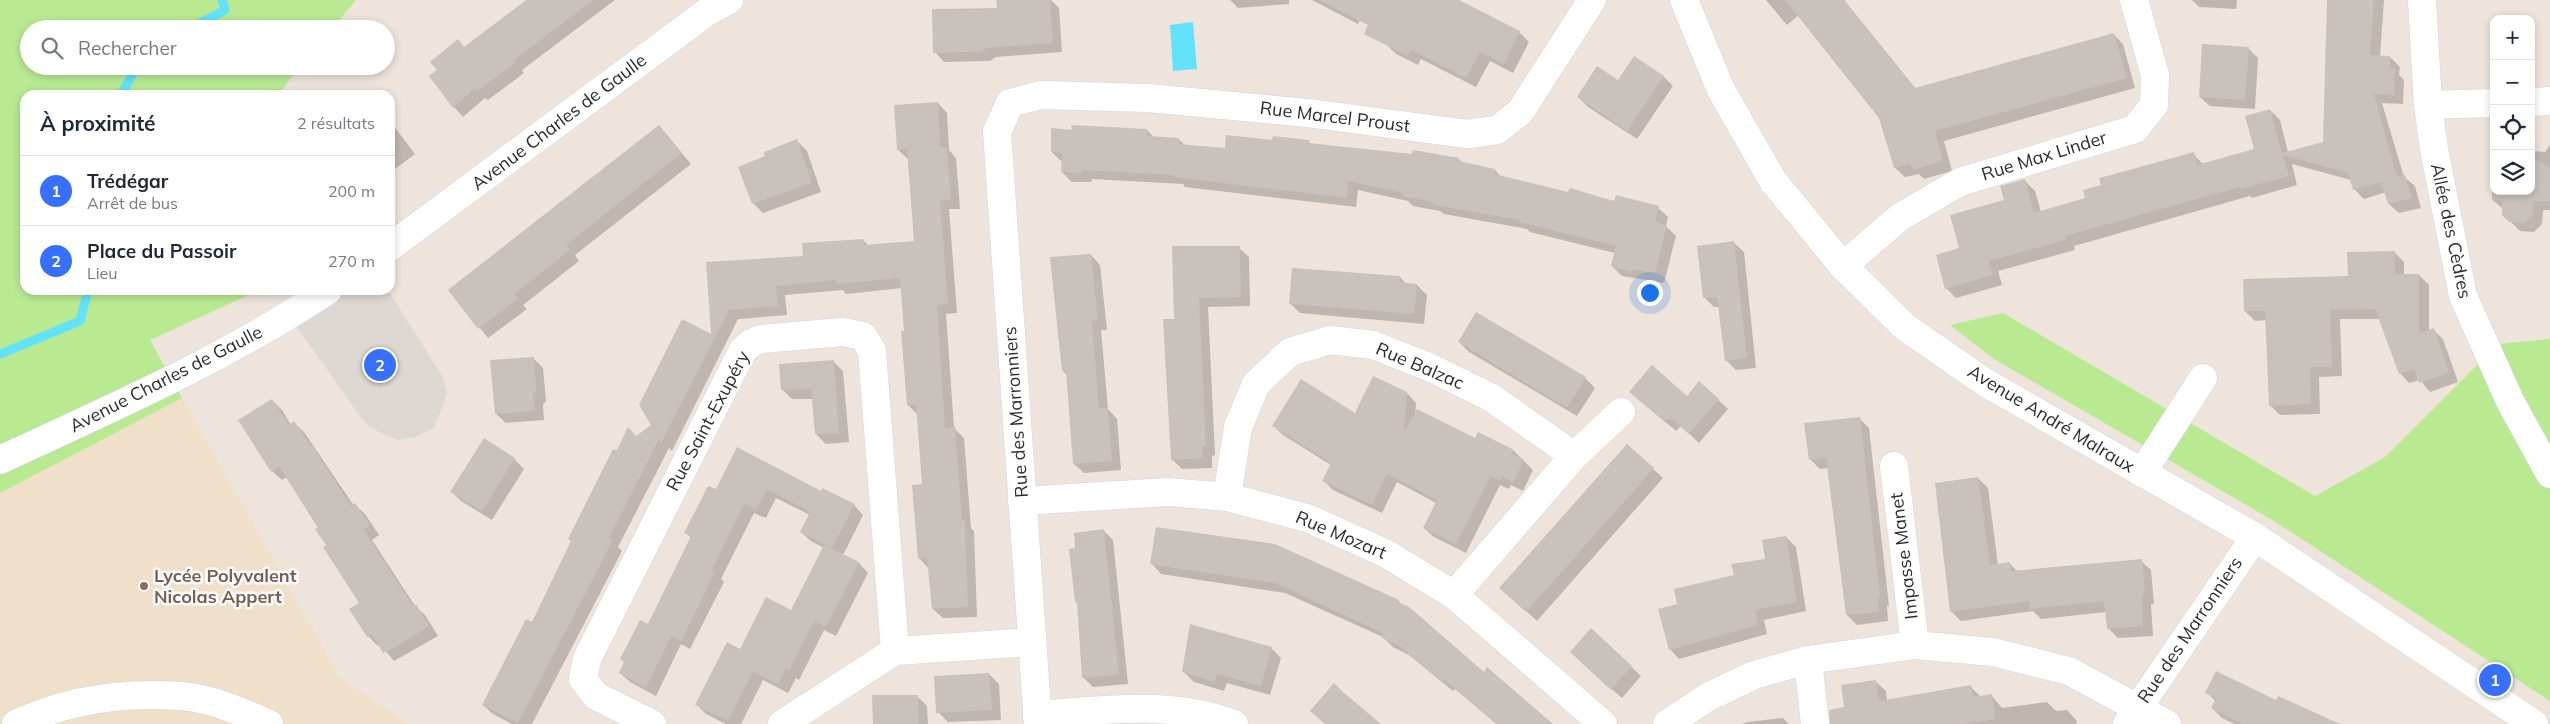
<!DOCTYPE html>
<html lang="fr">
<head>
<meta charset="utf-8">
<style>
  :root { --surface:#fff; --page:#f6f6f7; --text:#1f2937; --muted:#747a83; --line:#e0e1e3; --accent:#3770ff }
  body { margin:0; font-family:Mulish,sans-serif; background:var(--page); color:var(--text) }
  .controls { position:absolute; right:15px; top:15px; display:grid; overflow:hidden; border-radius:10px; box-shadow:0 2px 8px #0003 }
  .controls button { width:45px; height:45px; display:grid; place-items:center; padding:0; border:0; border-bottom:1px solid var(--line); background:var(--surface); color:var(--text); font:25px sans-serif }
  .you { position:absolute; left:1649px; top:292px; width:18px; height:18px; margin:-12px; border:4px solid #fff; border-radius:50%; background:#1a73e8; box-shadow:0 0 0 8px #1a73e833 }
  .badge { display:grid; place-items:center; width:32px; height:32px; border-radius:50%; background:var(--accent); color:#fff; font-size:16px; font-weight:700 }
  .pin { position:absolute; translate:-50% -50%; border:2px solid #fff; box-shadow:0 1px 5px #0006 }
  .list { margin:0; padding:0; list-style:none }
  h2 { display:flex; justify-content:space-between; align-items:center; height:65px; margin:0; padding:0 20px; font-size:21px }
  h2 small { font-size:16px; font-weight:400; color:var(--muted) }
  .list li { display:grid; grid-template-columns:32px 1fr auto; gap:15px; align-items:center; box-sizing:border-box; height:70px; padding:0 20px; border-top:1px solid var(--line) }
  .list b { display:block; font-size:19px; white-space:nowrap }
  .list p { margin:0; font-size:16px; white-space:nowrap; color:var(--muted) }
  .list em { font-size:16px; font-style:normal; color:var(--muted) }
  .icon { flex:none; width:28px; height:28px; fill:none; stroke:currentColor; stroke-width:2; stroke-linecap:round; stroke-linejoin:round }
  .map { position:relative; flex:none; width:2550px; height:724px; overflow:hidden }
  .search { position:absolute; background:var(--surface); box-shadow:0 2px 8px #0003; left:20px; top:20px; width:375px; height:55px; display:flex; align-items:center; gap:12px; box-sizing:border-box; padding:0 18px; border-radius:28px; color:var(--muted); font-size:19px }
  .panel { position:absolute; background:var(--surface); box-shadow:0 2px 8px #0003; left:20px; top:90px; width:375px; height:205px; border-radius:15px }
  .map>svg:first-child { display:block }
  .education { fill:#f1e0c9 }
  .green { fill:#b9ea92 }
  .plaza { fill:#ded8d3 }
  .water { fill:#63e2fb }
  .shadow { fill:#0003 }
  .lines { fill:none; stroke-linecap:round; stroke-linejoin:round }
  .stream { stroke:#63e2fb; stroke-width:9 }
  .building { fill:#c9c1bb }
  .minor-casing { stroke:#d0d6e5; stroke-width:29 }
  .minor { stroke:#fff; stroke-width:28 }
  .education-dot { fill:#8d6e63; stroke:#fff; stroke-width:2 }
  .labels { text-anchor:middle; stroke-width:5; stroke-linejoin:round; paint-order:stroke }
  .street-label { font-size:18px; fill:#2b2b2b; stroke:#fff }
  .education-label { font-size:18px; font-weight:bold; fill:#785e54; stroke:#fff; text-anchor:start }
</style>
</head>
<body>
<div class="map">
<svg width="2550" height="724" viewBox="0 0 2550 724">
  <rect width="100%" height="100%" fill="#eee4db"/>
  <path class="education" d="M182,398l158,280 68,46h-408v-231z"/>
  <g class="green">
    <path d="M0,0h356l-24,29h-303v37h271l-22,29h-253v195h235l-110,50 32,58 -182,95z"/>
    <path d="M2003,313l312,183 70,-39 113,-113 52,-5v362l-276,-180 -280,-162 -44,-34z"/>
  </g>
  <path class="plaza" d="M328,290h60l54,86 5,18 -13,34 -19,9 -16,3 -27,-11 -10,-10 -73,-103z"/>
  <path class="water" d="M1193,22l4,47 -24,2 -3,-46z"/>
  <g class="shadow">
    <path d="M529,0h86l-93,70 2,3 -36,27 -3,-2 -22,19 -9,-10 11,-59z"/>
    <path d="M1020,0h31l8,8 3,44 -66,5 -6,4 -46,1 -9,-10 63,-43z"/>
    <path d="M1230,0h59v4l-51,4z"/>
    <path d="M1312,0h58l-12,24z"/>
    <path d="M1409,0h48l62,32 10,10 -16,31 -23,-12 -14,26 -55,-28 -3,6 -22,-11 -10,-10z"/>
    <path d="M1766,0h78l72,89 198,-54 9,9 12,44 -191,53 8,30 -28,8 -5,-5 -14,3 -10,-9 -15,-51 -81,-102 -12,10z"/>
    <path d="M2192,0h45l-1,9 -37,-2z"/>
    <path d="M2329,0h55l-4,57h10l10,10 -1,8 5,5 -1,24 -21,-1 22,74 11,9 6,22 -22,5 -10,-9 -3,-12 -22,7 -10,-10 -3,-9 -59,-16 5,21 -45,13 -2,-2 -176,50 1,4 -77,21 4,14 -46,13 -10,-10 14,-39 65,-68 10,10 6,21 46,-13 16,-13 90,-32 10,10 53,-14 14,-40 10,10 8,32 36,-9z"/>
    <path d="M2248,48l10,10 -3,51 -45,-3 -10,-9z"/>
    <path d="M1663,76l10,10 -36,53 -49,-32 -10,-10z"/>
    <path d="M938,103l9,10 2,37 7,8 4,51h-11l8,104 -11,1 8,114 10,10 7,90 3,3 3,86 -34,1 -10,-9 -4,-40 -10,-11 4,-73 -5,-70 -10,-10 -6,-117 -56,6 -3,-4 -58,5 2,20 -49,4 -66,132 -3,-3 -51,99 4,4 -90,173h-20l-19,-10 -10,-9 49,-82 85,-171 36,-26 59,-90 -4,-72 97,-7 58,-17 6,6 46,-4 -7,-83 -10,-9z"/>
    <path d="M390,121l25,33 -24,18 1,2 -2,2z"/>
    <path d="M659,126l32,38 -116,91 4,6 -56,44 4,4 -39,29 -39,-48z"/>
    <path d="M1147,130l7,7 24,2 8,7 40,4 47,-9h35l4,4 146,14 5,4 32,7 6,7 68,17 89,14 10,9 -2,9 10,10 -12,47 -42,-7 -10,-10 3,-13 -85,-21 -3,-3 -83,-15 -4,-3 -27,-5 -5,-5 -50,-11 -2,17 -171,-20 -2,-3 -91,-5 -1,3h-19l-10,-10v-10l-10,-10 21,-21z"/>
    <path d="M797,141l10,10 14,41 -58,21 -10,-10z"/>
    <path d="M2550,145v65h-7l-1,14 -8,8 -14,-1 -17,-17v-5l-10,-9 1,-9h37v-40l14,1z"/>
    <path d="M1734,243l10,9 12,116 -20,2 -10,-10 -6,-53h-6l-10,-10z"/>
    <path d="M1239,248l10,9 1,49 -42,1 7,148 -3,1v12l-30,1 -10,-10 3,-139z"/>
    <path d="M2394,252l10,10v13h15l10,10v46l4,-1 10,9 15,43 -28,10 -10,-12 -11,3 -9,-10 -20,-54h-40l2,57 -23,1 1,37 -40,1 -10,-10 -3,-85 -12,1 -10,-10 104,-34z"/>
    <path d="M1091,255l9,10 7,65h-6l7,79 9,10 4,51 -37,3 -10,-9 -6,-88 -5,-5z"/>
    <path d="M1400,277l6,7 11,1 10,10 -3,29 -124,-11 -9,-9z"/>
    <path d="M1476,313l109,65 10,10 -18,28 -108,-64 -10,-10z"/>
    <path d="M533,358l10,10 3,33 -3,3 1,16 -38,3 -10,-9z"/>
    <path d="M833,361l10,10 6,71 -23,2 -10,-10 -3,-35h-21l-10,-10z"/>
    <path d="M1700,383l28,26 -29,34 -18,-17 -5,5 -46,-39 57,5z"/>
    <path d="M1407,393l9,10 -1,12 60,25 3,-6 36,17 19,19 -10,21 -12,-6 -2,4 -9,-4 -34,68 -32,-16 -10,-9 12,-25 -39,-21 -15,31 -49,-23 -10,-10 8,-15 -48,-30 -9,-9 81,-11z"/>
    <path d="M272,400l10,10 9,15 3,-2 10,9 50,74 1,-1 10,9 14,21 -7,5 43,66 10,9 13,21 -44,25 -14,-17 -2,2 -10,-10 -8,-33 -41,-75 -32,-51 -5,3 -10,-9z"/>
    <path d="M1859,418l10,10 20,178h-2l1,15 -31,4 -10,-10 -19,-147 -8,1 -10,-10z"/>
    <path d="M738,449l83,43 33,13 9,10 -20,40 16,8 9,10 -32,63 -12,-6 -25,50 -3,-2 -8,15 -25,-13 -22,44h-15l-20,-10 -10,-10 44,-54 52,-39 32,-63 -13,-7 -10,-9 9,-17 -34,-17 -10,20 -12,-5 -33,66 3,3 -34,67 -9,-5 -25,52 -26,-14 -10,-9 28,-47 44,-87 -7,-7 31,-41z"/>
    <path d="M514,459l10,10 -32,51 -31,-19 -9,-9z"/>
    <path d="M1653,469l10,9 -126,143 -26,-24z"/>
    <path d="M1978,478l10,10 10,77 12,-1 8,8 123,-11 10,9 3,34h-3l2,32 -35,2 -10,-10 -2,-16 -65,7 -8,-8 -72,10 -10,-10z"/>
    <path d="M1103,530l10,10 15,144 -35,3 -10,-10 -5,-73 -2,-2v-53z"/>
    <path d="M1786,537l10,10 10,64 -42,9 3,14 -88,25 -9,-10 9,-44 87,-45z"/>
    <path d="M1152,564l246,37 86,72 66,51h-53l-42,-35 -2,2 -44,-36 -16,-8 -10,-10 -98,-44 -124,-19z"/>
    <path d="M1592,630l49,46 -19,22 -41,-36z"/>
    <path d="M1271,648l10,10 -11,37 -43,-12 -3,8 -30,-9 -10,-10z"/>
    <path d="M989,674l10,10 2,36 -53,2 -10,-10z"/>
    <path d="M1876,682l10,9 1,10 84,-14 10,10 10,-2 11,13 45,-6 9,9 11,-1 9,10 1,4h-230z"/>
    <path d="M2207,692l70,10 60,22h-102l-13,-6 -10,-10 3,-7z"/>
    <path d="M917,696l10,10 1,18h-54z"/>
    <path d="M1783,718l6,6h-47l5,-2z"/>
  </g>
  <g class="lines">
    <g class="stream">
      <path d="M189,29l36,-19 -3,-10"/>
      <path d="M121,95l16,-29"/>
      <path d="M0,354l80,-33 8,-31"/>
    </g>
  </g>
  <g class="building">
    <path d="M526,0h67l-79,60 2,3 -39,28 -2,-3 -22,20 -24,-32 8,-6 -7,-8 28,-23 6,8z"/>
    <path d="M996,0h54l3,43 -67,5 -6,4 -47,1 -1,-44 65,-1z"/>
    <path d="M1319,0h140l61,31 -16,33 -24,-12 -14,26 -55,-28 -3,6 -44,-22 4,-9z"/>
    <path d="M1785,0h59l71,88 199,-55 13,45 -192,53 8,30 -29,9 -3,-6 -17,4 -15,-50z"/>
    <path d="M2327,0h47l-4,55 20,1v13h5l-1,26 -20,-1 23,83h-1l9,-2 7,23 -24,6 -7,-22 -28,8 -5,-17 -65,-18 6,21 -48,13 -1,-2 -175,49 1,4 -77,21 4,14 -48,14 -9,-34 23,-7 -9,-33 54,-15 -4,-14 25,-7 9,34 51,-15 -2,-8 18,-5 -2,-7 12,-3 83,-23 3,13 57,-16 -9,-33 25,-7 12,44 41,-11z"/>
    <path d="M2202,44l47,3 -4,53 -46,-3z"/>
    <path d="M1634,56l30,20 -37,55 -50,-34 20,-31 21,14z"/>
    <path d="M938,102l2,45h7l4,53h-11l8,104 -11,1 8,123 10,-1 7,93h3l3,87 -36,2 -5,-51 -9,1 -6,-74 10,-1 -6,-79h-9l-6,-74h3l-4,-53 -64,6v-4l-60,6 2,20 -49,4 -68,133 -2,-4 -50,99 4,2 -95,183 -36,-18 44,-86 6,3 39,-81 -3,-2 45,-90 4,1 11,-23 8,9 15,-11 -12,-20 43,-86 29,15 -5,-72 97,-6 -1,-13 61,-4 1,6 50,-4 -7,-92 -10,1 -3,-45z"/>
    <path d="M659,125l23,28 -116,92 4,5 -56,44 4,5 -40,30 -30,-39z"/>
    <path d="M1071,125l76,4v7l32,2v6l46,4 1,-13 46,5 1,-4 36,4v3l103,11 1,-4 46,8v3l36,8v5l73,18 2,-4 44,13 2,-6 43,11 -4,16 12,3 -12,49 -20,-5 -4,3 -20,-6 5,-20 -97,-24 1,-2 -87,-15v-3l-31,-6 1,-3 -55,-12 -1,17 -173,-21v-2l-91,-5 -1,3 -21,-1 1,-19 -11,-1v-24l21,2z"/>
    <path d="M797,139l15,44 -60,21 -14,-37 27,-11 -1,-4z"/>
    <path d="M2493,149l1,42h37v-35l19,12v33h-17v13l-9,9 -15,-1 -7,-7v-14l-10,-1z"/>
    <path d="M1734,241l13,117 -22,3 -8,-64 -14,1 -6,-52z"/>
    <path d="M1172,246h68l1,51 -42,1 7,148h-4l1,12 -32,2 -8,-141h11z"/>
    <path d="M2395,251v23h24v59l15,-5 15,45 -30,10 -5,-14 -15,5 -24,-65 -45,1 2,57h-22l1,37 -42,2 -4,-95h-21l-1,-32 105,-3 -1,-24z"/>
    <path d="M1091,254l7,67h-6l7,87h9l4,53 -39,3 -7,-93h-4l-12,-114z"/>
    <path d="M1292,268l108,8 -1,6 18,2 -3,30 -125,-10z"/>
    <path d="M1476,312l110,65 -19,31 -109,-66z"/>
    <path d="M534,357l2,34 -3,3 2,17 -40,3 -5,-54z"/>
    <path d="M834,360l5,73 -24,1 -4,-45 -30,1 -2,-26z"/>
    <path d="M1652,365l35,31 12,-15 20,18 -30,35 -19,-16 -5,4 -36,-30z"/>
    <path d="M1373,376l34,16 -3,40 13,-23 58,29 3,-6 36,18 -2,4 12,6 -11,23 -11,-7 -2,5 -9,-5 -35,68 -33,-16 14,-28 -50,-26 -15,31 -50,-24 9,-18 -59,-37 29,-47 54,34z"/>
    <path d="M272,399l17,26 5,-4 17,25 1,-1 39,61 4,-3 15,22 -6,5 49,76 3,-2 13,22 -33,21 -13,6 -11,-19 -5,3 -18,-28 10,-6 -36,-56 3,-2 -11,-16 3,-1 -39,-62 -8,6 -33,-52z"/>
    <path d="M1860,417l20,180h-2l1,15 -33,3 -20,-157 -17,2 -5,-37z"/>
    <path d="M484,438l31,20 -33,53 -32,-19z"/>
    <path d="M1627,444l27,24 -128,144 -27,-24z"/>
    <path d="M737,447l84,44 1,-3 33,16 -23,44 -32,-16 10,-20 -43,-23 -11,21 -12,-6 -32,66 3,2 -34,69 -10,-5 -25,52 -27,-15 5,-11 -4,-3 20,-39 8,4 43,-88 -7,-3 24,-47 8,3z"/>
    <path d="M1978,477l12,88 20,-3 1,9 131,-12 3,35h-3l1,32 -36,3 -3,-28 -74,8 -1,-8 -79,11 -15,-129z"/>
    <path d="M1156,527l119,17 124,56 -1,3 10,3 76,66 3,-5 66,57h-57l-51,-44 -2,2 -45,-37 -16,-7 1,-5 -108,-50 -125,-19z"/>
    <path d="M1104,529l15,146 -37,3 -5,-76h-2l-6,-53 6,-1 -1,-15z"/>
    <path d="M1786,536l11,66 -42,8 3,15 -89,25 -11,-41 19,-5 -3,-15 60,-14 -3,-11 34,-5 -3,-19z"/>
    <path d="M824,545l35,17 -33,65 -12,-6 -25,50 -3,-2 -8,15 -25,-12 -25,49 -33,-16 32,-63 13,7 26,-52 25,13z"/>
    <path d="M1190,624l82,23 -11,39 -44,-12 -3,8 -32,-10z"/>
    <path d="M1591,628l41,38 -21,24 -41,-38z"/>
    <path d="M2216,671l60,29 2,-4 62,28h-97l-32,-16 5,-10 -11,-5z"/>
    <path d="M989,673l3,37 -56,3 -2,-37z"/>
    <path d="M1876,680l3,21 92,-16 2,12 19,-3 3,25 -31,5h-134l-1,-14 15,-3 -3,-22z"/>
    <path d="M1334,683l10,10 37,31h-56l-15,-13z"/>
    <path d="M872,695h46l1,29h-46z"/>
  </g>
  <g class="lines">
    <defs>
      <g id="minor">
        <path d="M1684,0l37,90 52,91 70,85 62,61 81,56 269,154 279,187"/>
        <path d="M2422,0l6,105 6,44 29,147 47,105 40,73"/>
        <path d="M2531,102l19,-1"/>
        <path d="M2428,105l66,-2"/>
        <path d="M390,247l317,-235 22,-12"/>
        <path d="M1843,266l57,-49 60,-35 175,-53 19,-24 1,-30 -21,-75"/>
        <path d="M1574,456l47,-44"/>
        <path d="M0,460c112,-52 225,-101 328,-170"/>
        <path d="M1894,466l21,179"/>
        <path d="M2142,473l61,-95"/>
        <path d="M1227,497l11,-70 18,-43 34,-32 40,-12 43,5 56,22 63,31 82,58 -120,139"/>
        <path d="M1022,501l146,-9 59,5 80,21 78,35 69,42 149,129"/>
        <path d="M1808,660l7,64"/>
        <path d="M1037,715c64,-5 135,-15 197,9"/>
        <path d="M16,724c51,-24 109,-32 165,-28 30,2 61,16 88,28"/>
        <path d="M652,724l-56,-28 -13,-17 4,-20 156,-309 8,-7 10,-4 82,-7 20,4 9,15 23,300"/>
        <path d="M782,724l113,-73 137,-9"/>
        <path d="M1038,724l-41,-592 13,-29 31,-8 107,3 160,15 159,21 30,-4 23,-18 72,-112"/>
        <path d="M1667,724l41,-27 46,-22 54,-15 107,-15 78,7 76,19 98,53"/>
        <path d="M2127,724l128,-187"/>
      </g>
    </defs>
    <use href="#minor" class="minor-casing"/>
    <use href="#minor" class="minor"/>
  </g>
  <circle class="education-dot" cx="144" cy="586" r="5"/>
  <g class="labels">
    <g class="street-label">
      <text transform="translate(1335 117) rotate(7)" y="6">Rue Marcel Proust</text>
      <text transform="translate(559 122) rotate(-37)" y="6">Avenue Charles de Gaulle</text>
      <text transform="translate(2044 156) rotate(-17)" y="6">Rue Max Linder</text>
      <text transform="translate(2451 231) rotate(78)" y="6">Allée des Cèdres</text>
      <text transform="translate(1420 366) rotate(23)" y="6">Rue Balzac</text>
      <text transform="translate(166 379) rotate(-27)" y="6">Avenue Charles de Gaulle</text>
      <text transform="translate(1016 412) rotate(-94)" y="6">Rue des Marronniers</text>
      <text transform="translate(2051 419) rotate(31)" y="6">Avenue André Malraux</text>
      <text transform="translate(708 421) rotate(-62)" y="6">Rue Saint-Exupéry</text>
      <text transform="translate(1341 535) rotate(23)" y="6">Rue Mozart</text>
      <text transform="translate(1904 556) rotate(-97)" y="6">Impasse Manet</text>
      <text transform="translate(2190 630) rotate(-56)" y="6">Rue des Marronniers</text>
    </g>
    <g class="education-label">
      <text x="154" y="582">Lycée Polyvalent<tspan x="154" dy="21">Nicolas Appert</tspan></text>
    </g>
  </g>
</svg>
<div class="controls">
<button>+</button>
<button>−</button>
<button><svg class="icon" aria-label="locate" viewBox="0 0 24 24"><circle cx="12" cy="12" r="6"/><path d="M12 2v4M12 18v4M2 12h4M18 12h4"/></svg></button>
<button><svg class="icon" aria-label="layers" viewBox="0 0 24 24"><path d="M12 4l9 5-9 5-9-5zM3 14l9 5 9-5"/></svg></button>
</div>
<div class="you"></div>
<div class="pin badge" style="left:2495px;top:680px">1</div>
<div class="pin badge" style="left:380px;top:365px">2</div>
<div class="search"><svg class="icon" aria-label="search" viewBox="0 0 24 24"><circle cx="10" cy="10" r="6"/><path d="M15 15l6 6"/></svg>Rechercher</div>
<section class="panel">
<h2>À proximité<small>2 résultats</small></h2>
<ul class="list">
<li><span class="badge">1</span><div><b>Trédégar</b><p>Arrêt de bus</p></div><em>200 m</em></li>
<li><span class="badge">2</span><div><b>Place du Passoir</b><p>Lieu</p></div><em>270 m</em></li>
</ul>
</section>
</div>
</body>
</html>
